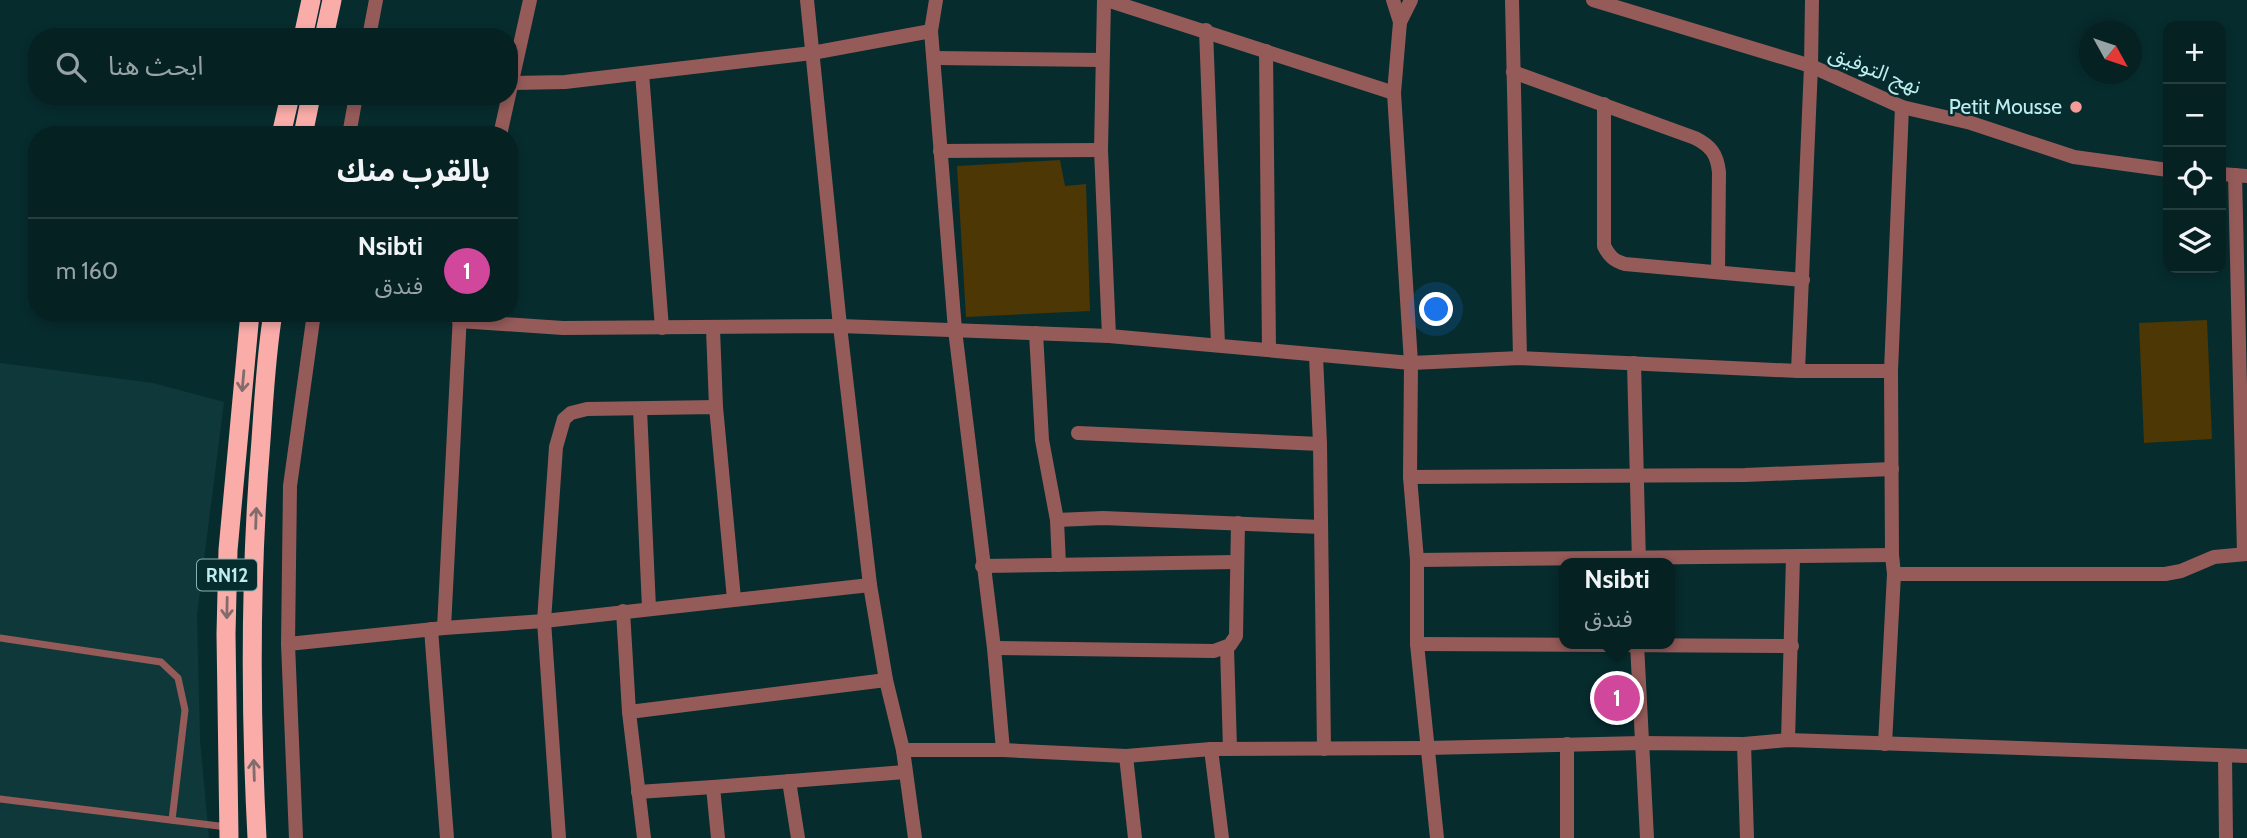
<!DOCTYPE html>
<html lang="ar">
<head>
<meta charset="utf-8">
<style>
  :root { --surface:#052122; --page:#132e2f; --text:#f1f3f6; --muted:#97a3a5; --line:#263e40; --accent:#b45309 }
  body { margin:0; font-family:Cabin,"Noto Sans Arabic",sans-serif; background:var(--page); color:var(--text); direction:rtl }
  .controls { position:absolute; right:21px; top:21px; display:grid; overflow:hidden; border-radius:14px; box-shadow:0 4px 10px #0003 }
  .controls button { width:63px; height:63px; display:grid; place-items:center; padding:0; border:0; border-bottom:2px solid var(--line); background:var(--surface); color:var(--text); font:35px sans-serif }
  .compass { position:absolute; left:2079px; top:21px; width:63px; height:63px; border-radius:50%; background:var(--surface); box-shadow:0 4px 10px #0003; rotate:130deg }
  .you { position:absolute; left:1437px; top:310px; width:24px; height:24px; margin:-18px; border:5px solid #fff; border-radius:50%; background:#1a73e8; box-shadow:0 0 0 10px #1a73e833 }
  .badge { display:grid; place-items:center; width:46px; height:46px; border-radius:50%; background:var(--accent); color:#fff; font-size:23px; font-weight:700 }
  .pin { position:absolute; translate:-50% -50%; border:4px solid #fff; box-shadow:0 2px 7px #0006 }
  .popup { position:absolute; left:1559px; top:558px; width:116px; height:91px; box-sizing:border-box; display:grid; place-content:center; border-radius:14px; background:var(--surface); filter:drop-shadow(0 2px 5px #0005); font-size:23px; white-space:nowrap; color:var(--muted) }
  .popup b { font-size:26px; color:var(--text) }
  .popup::after { content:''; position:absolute; left:50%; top:100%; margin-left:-14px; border:14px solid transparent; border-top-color:var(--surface) }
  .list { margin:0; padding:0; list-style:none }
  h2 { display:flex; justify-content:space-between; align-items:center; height:91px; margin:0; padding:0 28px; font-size:30px }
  h2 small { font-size:23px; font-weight:400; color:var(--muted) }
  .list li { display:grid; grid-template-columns:46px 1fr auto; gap:21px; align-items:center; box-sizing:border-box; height:105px; padding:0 28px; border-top:2px solid var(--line) }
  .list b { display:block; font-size:26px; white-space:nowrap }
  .list p { margin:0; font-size:23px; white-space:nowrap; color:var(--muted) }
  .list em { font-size:23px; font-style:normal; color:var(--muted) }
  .icon { flex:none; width:38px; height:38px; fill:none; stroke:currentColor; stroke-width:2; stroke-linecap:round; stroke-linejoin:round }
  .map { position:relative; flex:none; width:2247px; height:838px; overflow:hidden; direction:ltr }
  .search { position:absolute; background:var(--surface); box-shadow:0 4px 10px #0003; left:28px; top:28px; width:490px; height:77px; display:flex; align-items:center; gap:18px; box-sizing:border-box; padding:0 24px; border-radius:28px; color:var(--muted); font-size:26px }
  .panel { position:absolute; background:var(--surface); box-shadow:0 4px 10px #0003; left:28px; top:126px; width:490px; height:196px; border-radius:28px; direction:rtl }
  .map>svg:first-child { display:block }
  .built { fill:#0f383b }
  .green { fill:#4d3704 }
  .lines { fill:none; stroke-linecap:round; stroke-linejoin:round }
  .service { stroke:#955b59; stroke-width:7 }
  .minor { stroke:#955b59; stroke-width:14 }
  .trunk { stroke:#faaca9; stroke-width:19 }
  .oneway { stroke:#806c6c }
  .poi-dot { fill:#f59b98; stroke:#072c2e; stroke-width:2.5 }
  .labels { text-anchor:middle; stroke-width:5; stroke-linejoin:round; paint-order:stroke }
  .shield { fill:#072c2e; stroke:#86b3b6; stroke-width:2 }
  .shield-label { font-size:19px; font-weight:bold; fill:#bdedf1 }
  .street-label { font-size:21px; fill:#bdedf1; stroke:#072c2e }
  .poi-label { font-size:21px; fill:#bdedf1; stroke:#072c2e; text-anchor:end }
</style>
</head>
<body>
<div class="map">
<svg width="2247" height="838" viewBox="0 0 2247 838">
  <rect width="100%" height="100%" fill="#072c2e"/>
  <path class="built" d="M0,363l153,20 71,19 -27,213 3,125 9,98h-209z"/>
  <g class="green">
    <path d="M1060,160l5,26 21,-2 4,127 -124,6 -9,-151z"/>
    <path d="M2207,320l5,119 -68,4 -5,-120z"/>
  </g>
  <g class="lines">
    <g class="service">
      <path d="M0,638l161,24 17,16 7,32 -13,110"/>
      <path d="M0,799l227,28"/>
    </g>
    <g class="minor">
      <path d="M807,0l33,326 30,259 16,95 17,70 12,88"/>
      <path d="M936,0l-5,31 24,299 39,318 9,102"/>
      <path d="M1104,0l-3,150 8,186"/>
      <path d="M1107,0l287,93"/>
      <path d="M1393,0l7,22"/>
      <path d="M1411,0l-11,22 -6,71 17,270 -1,114 7,83v84l20,194"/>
      <path d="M1512,0l8,358"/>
      <path d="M1593,0l218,66 91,41 69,16 103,34 94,13"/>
      <path d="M1206,30l12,315"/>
      <path d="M369,37l7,-37"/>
      <path d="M1266,51l3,299"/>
      <path d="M935,58l167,2"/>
      <path d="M1513,72l182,66c16,8 22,16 24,34l-1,100"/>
      <path d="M642,73l20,255"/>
      <path d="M513,83l52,-1 247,-29 119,-22"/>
      <path d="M1604,104v142c5,10 10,15 21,18l178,16"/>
      <path d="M349,135l7,-39"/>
      <path d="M500,135l30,-135"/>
      <path d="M940,151l161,-1"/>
      <path d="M2221,174l26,2"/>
      <path d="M2235,175l9,379"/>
      <path d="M459,321l104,7 277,-2 269,10 302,27 109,-5 278,13h93"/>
      <path d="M713,329l3,78"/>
      <path d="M1036,333l6,107 15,80"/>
      <path d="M1316,356l4,88 4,305"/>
      <path d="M1634,363l5,200"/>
      <path d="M1798,371l13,-305 1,-66"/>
      <path d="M640,409l9,199"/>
      <path d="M1078,433l242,11"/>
      <path d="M1410,477l335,-2 147,-6"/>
      <path d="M1417,560l475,-5"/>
      <path d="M1059,565l-2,-45 46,-2 218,9"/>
      <path d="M982,566l254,-4"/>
      <path d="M1894,574h271l16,-3 33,-14 33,-3"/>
      <path d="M623,611l6,101 15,126"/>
      <path d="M444,628l16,-314"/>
      <path d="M431,629l16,209"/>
      <path d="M288,644l156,-16 100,-7 326,-36"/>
      <path d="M1417,644l375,2"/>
      <path d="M1637,644l10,194"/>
      <path d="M994,648l220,3 16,-6 6,-9 2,-113"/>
      <path d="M1227,648l3,101"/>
      <path d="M629,712l257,-32"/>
      <path d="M1788,740l5,-183"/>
      <path d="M1567,744v94"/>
      <path d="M1744,744l3,94"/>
      <path d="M1885,744l9,-170 -2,-19 -1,-184 11,-264"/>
      <path d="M1211,749l11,89"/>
      <path d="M903,750h100l123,6 85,-7 216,-1 215,-5 102,1 44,-4 459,16"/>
      <path d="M1126,756l9,82"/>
      <path d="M2225,756l1,82"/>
      <path d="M789,781l9,57"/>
      <path d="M713,787l192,-15"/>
      <path d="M638,792l75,-5 5,51"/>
      <path d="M296,838l-8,-194 2,-158 24,-173"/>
      <path d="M559,838l-15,-217 12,-174 8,-28 7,-6 16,-4 129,-2 18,192"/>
    </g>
    <g class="trunk">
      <path d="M303,37l8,-37"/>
      <path d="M324,37l8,-37"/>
      <path d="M281,135l9,-39"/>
      <path d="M303,135l8,-39"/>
      <path d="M229,838l-3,-204 2,-84 22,-237"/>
      <path d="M257,838c-7,-133 -7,-265 4,-398 3,-42 5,-85 12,-127"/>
    </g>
  </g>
  <defs><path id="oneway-shaft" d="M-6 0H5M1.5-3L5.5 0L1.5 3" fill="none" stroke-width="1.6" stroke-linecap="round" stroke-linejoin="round" transform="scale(1.75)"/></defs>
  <g class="oneway">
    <use href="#oneway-shaft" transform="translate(243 381) rotate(95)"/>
    <use href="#oneway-shaft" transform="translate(256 518) rotate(-88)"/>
    <use href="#oneway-shaft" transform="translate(227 608) rotate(91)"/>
    <use href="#oneway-shaft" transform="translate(254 770) rotate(-92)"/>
  </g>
  <circle class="poi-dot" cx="2076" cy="107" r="7"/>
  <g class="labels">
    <rect class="shield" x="197" y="559.5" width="60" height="31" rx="5"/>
    <g class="shield-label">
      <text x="227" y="582">RN12</text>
    </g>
    <g class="street-label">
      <text transform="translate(1875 70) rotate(22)" y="7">نهج التوفيق</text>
    </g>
    <g class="poi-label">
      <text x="2062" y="114">Petit Mousse</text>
    </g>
  </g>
</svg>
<div class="controls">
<button>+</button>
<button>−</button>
<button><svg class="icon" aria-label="locate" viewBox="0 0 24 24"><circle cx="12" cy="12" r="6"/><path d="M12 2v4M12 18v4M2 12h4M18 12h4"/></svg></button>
<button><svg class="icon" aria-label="layers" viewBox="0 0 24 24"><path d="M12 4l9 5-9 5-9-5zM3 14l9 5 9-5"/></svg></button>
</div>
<svg class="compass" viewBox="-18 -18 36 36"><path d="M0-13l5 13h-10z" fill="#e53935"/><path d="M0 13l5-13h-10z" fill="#97a3a5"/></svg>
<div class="you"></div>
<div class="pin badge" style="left:1617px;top:698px;background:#d1479c">1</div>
<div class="popup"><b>Nsibti</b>فندق</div>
<div class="search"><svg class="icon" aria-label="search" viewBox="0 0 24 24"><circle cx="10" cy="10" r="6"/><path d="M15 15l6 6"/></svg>ابحث هنا</div>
<section class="panel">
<h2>بالقرب منك<small></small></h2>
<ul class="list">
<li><span class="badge" style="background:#d1479c">1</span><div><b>Nsibti</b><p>فندق</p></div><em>160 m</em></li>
</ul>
</section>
</div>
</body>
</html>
